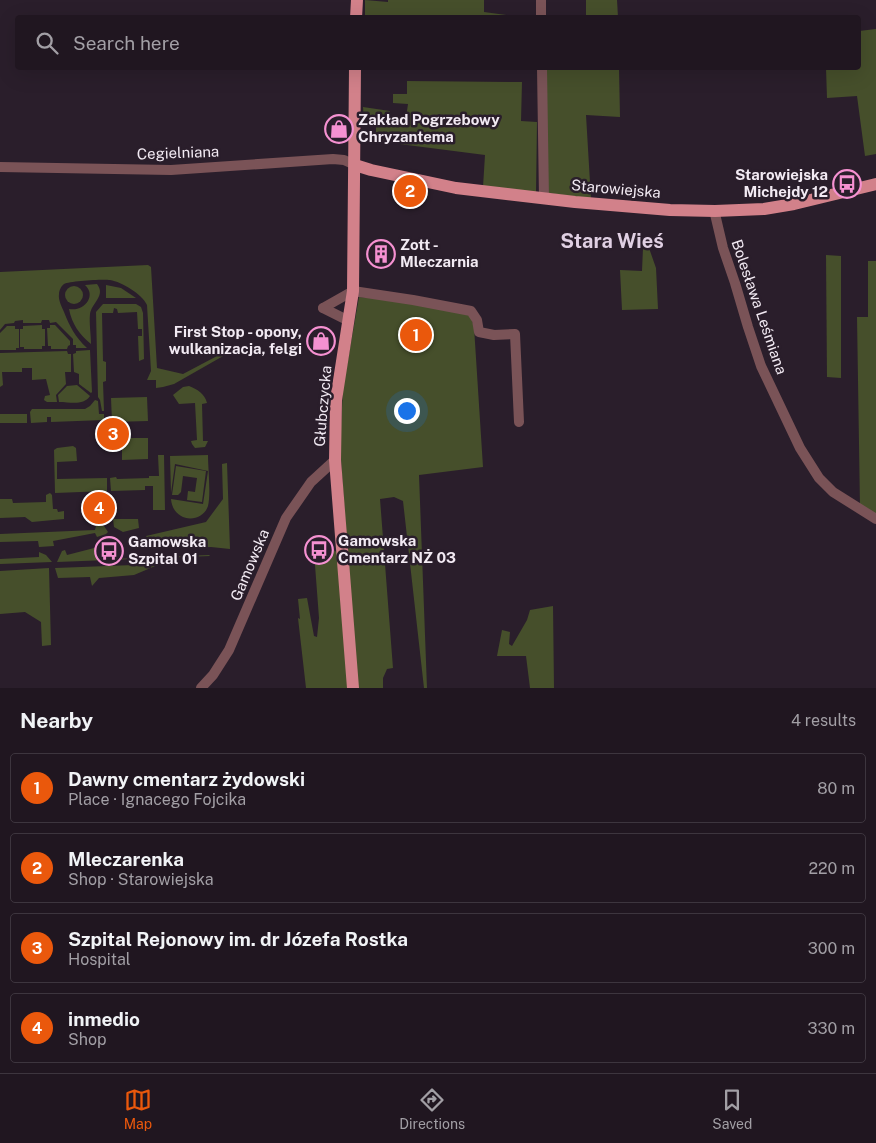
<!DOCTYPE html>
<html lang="en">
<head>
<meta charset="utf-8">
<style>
  :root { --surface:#201620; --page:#281f29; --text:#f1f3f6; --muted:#a29fa5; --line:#3d353e; --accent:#ea580c }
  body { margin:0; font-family:"Public Sans",sans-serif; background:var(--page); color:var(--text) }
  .you { position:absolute; left:406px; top:410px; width:18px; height:18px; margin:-12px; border:4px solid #fff; border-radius:50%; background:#1a73e8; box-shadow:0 0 0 8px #1a73e833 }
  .badge { display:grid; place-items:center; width:32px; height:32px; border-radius:50%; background:var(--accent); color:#fff; font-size:16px; font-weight:700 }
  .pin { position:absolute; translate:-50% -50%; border:2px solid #fff; box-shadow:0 1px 5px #0006 }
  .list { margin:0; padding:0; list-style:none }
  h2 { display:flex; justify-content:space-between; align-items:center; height:65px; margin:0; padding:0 20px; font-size:21px }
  h2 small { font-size:16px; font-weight:400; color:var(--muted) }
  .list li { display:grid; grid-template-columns:32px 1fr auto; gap:15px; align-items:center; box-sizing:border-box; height:70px; margin:0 10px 10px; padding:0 10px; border:1px solid var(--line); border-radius:5px }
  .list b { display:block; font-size:19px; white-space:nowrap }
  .list p { margin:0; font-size:16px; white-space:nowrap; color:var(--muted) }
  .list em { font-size:16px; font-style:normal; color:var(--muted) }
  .icon { flex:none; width:28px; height:28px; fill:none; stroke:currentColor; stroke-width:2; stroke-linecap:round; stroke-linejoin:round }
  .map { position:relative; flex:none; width:876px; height:688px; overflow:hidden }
  .search { position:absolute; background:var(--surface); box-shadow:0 5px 20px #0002; left:15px; right:15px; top:15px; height:55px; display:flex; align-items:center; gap:12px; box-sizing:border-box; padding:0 18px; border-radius:5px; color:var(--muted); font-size:19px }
  .sheet { height:385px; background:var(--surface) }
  nav { display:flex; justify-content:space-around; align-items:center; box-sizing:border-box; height:70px; border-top:1px solid var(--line); background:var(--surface); font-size:14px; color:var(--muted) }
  nav a { display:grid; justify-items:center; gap:2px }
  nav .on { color:var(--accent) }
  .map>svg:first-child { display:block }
  .green { fill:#464f2b }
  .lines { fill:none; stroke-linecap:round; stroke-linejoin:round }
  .minor { stroke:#7a5357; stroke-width:10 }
  .major { stroke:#d2818a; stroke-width:12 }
  .labels { text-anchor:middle; stroke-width:5; stroke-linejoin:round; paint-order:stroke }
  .poi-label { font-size:15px; font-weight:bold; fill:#f2eaf3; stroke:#2a1e2b; text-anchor:start }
  .street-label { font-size:15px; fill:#f2eaf3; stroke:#2a1e2b }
  .district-label { font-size:20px; font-weight:bold; fill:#e0d0e3; stroke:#2a1e2b }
</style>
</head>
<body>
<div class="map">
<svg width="876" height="688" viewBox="0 0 876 688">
  <rect width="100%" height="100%" fill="#2a1e2b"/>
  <g class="green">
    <path d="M365,0l23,2v-2h96v12l37,5h-154l-2,-1z"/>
    <path d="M586,0h31l1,17h-32z"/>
    <path d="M876,29v125l-11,2 -8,-60 -30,2 -1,-30h32l1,-37z"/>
    <path d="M545,68h74l1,49 -34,-2 5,84 -43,-6z"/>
    <path d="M407,81l115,1 -1,39 16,1 -1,71 -53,-6 2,-32 -109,-14v-17l-12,-1 -1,-16 27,4 -1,5 17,2 2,-14 -15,-1v-9h14z"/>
    <path d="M643,248h6l7,20 2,41 -36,1 -2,-40 22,1z"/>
    <path d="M826,255l15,1v122l-14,-1z"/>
    <path d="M868,261h8v255l-16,-9 -3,-190h11z"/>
    <path d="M148,265l3,2 6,101 26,6 53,-28 3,1 -65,37 -11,3 -7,1v-8h-9l4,-9 -4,-66c-5,-11 -25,-23 -37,-25 -8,-1 -40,1 -46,4 -3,2 -5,7 -5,10 -1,6 3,13 5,18 6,15 11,25 23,36h-11v-3h-3v-6l-17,-17 -6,1 -1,-3h-7l-1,3h-18v-3l-8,1 -1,2 -9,1 -5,6v-58z"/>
    <path d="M97,284c9,12 -5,18 -7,30 -1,9 1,20 1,30 -12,-10 -19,-20 -22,-35 15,3 28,-13 16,-24z"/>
    <path d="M106,285l15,3 15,10h-30z"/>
    <circle cx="74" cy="295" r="9"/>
    <path d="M359,297l22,2 89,15 4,13 9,140 -64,8 8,213h-3l-21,-187 -9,-4 -14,2 13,169 -6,1 -4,9v10h-26l-17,-242 3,-58z"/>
    <path d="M103,304h33l5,3 2,6 1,46 -5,2 -1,-25h4v-7h-4l-1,-17 -19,1 -1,-4 -3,-1 -1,5h-11l1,48 3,1v19l-3,1 1,29h-2l-2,-11 -2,-3 -2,-85z"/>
    <path d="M42,325v4h3v17h-3v3h-18v-2h-4v-18h3v-3z"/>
    <path d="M50,325h5l15,16v4l-2,1 -1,3h-16v-3h-3l-1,-18h3z"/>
    <path d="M7,326h8v3h4v19h-3v2h-16v-17z"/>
    <path d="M90,350l2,42 -1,1 -12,-9v-10l-5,-2 -1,-18 3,-1v-2z"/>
    <path d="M67,351l1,3h3v18h-6l1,12 -10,11 1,7h-10l-3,-2 1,-4 5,-1 -4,-16 -14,1v-12h-10v4h-20l1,13 -3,2v-34z"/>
    <path d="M77,385l13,11c-7,10 -19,6 -31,6l-1,-7 9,-9z"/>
    <path d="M189,386c8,3 16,8 18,17l-5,1 1,37h5l-3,6 -10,1 -3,-4 -1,-3 6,-1 -2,-37 -16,1 -6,-9 10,-8z"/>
    <path d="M147,397l1,24 -36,1 -1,-24z"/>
    <path d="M95,400l3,1 1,13h5v6l-53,2v-5h-4v5l-16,1 -1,-11 2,-3h53l5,-3z"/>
    <rect x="0" y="414" width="27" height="9"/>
    <path d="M122,438h26v21l-26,1z"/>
    <path d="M73,446l3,2 1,13 -20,1v17l50,-1v13l-52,2 -1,-43 3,-2z"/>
    <path d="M158,455h6l1,55h-12v-24h-8v4l-34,1 -1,-13 6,-1 1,2 32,-1v-2h10z"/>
    <path d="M208,455c0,13 3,39 0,51 -6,18 -35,17 -37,-7l32,5 5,-33 -33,-7 -4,29 -1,-37z"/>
    <path d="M227,463l3,86 -19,-2 -50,1 -9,-3 -6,-9 60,-14 17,-23 -1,-35z"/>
    <path d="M176,466l30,5 -4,31 -15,-2 1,-9 7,1 2,-14 -14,-2 -2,16 -3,3h-6z"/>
    <path d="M50,493l2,2 1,14h4l1,3 6,-1v8l-32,3 -7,-5 -25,1v-19h12l1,4 33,-1v-7z"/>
    <path d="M113,519h25l1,9 -16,4 -9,-5z"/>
    <path d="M96,526h8l4,6 -2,2 -9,3 -2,-4 -42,8 1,5 -15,1 -1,-6 -38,1v-8l95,-4z"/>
    <path d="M102,542h3l9,17 95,-4 1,1 -153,6 5,-11 3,-1 2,5 35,-9z"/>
    <path d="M332,549l6,4 11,135h-43l-8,-70 2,1 -2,-20 9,-1 7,38 3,1 2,-19 -5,-66z"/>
    <path d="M39,552l7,3 6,7 -52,2v-5l39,-2z"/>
    <path d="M160,564l-26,11 -35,3 -7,8 -2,-9 -32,1 -3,-10z"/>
    <path d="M49,568l2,77 -9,1 -1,-24 -16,-10 -25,2v-43z"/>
    <path d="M553,606l1,82h-24l-4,-32h-29l5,-26 8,2 -1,12 3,2 15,-26 3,-10z"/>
  </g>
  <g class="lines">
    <g class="minor">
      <path d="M541,0v18"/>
      <path d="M542,68l2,131"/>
      <path d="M0,167l171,3 162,-11 11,1 11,5"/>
      <path d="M715,214l8,34 12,35 13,44 13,39 39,82 19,30 14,14 43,27"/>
      <path d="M323,308l30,-17 60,9 58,11 6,9 2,12 15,3 21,-1 4,88"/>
      <path d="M323,308l26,13"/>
      <path d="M201,688l12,-13 16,-25 57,-132 25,-36 24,-22"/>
    </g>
    <g class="major">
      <path d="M356,18l1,-18"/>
      <path d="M355,165l16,5 85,18 119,14 95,8 45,1 49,-2 30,-5 82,-20"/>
      <path d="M353,688l-18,-228 1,-60 17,-109 2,-223"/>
    </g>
  </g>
  <defs>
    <symbol id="shop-ring" viewBox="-11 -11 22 22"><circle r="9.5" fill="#2a1e2b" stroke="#f591d1" stroke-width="1.5"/><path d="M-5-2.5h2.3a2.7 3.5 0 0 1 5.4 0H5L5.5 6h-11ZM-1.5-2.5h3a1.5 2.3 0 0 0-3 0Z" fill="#f591d1"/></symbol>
    <symbol id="bus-ring" viewBox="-11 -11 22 22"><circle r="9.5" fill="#2a1e2b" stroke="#f591d1" stroke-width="1.5"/><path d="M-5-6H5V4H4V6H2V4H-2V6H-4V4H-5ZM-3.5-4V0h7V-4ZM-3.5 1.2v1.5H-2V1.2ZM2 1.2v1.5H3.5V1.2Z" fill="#f591d1"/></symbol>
    <symbol id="building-ring" viewBox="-11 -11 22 22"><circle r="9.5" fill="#2a1e2b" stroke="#f591d1" stroke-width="1.5"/><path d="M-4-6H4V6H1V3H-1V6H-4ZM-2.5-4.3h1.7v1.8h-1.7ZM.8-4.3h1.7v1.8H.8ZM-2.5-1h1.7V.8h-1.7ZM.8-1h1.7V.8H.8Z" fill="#f591d1"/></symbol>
  </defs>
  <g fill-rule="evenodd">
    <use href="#shop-ring" x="323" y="113" width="32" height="32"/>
    <use href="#bus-ring" x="831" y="168" width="32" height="32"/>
    <use href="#building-ring" x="365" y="238" width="32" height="32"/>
    <use href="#shop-ring" x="305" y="325" width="32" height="32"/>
    <use href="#bus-ring" x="303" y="534" width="32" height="32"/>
    <use href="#bus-ring" x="93" y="535" width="32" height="32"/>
  </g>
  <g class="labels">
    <g class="poi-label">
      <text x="358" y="125">Zakład Pogrzebowy<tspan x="358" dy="17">Chryzantema</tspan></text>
      <text x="828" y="180" text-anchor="end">Starowiejska<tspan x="828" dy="17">Michejdy 12</tspan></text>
      <text x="400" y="250">Zott -<tspan x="400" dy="17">Mleczarnia</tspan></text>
      <text x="302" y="337" text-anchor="end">First Stop - opony,<tspan x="302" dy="17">wulkanizacja, felgi</tspan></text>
      <text x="338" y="546">Gamowska<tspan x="338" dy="17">Cmentarz NŻ 03</tspan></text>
      <text x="128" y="547">Gamowska<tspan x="128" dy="17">Szpital 01</tspan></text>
    </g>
    <g class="street-label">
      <text transform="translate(178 153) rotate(-2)" y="5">Cegielniana</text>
      <text transform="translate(616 189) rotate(5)" y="5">Starowiejska</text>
      <text transform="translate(759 307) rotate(71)" y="5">Bolesława Leśmiana</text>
      <text transform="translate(323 406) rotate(-85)" y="5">Głubczycka</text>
      <text transform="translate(250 565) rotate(-67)" y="5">Gamowska</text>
    </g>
    <g class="district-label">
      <text x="612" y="248">Stara Wieś</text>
    </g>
  </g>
</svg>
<div class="you"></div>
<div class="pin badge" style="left:416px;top:335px">1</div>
<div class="pin badge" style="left:410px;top:191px">2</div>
<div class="pin badge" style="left:113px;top:434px">3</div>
<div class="pin badge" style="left:99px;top:508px">4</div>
<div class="search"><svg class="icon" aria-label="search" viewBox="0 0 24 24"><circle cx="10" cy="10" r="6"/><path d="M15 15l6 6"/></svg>Search here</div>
</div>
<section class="sheet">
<h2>Nearby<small>4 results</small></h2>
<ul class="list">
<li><span class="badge">1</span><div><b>Dawny cmentarz żydowski</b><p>Place · Ignacego Fojcika</p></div><em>80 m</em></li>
<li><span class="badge">2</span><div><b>Mleczarenka</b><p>Shop · Starowiejska</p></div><em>220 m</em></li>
<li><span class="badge">3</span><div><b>Szpital Rejonowy im. dr Józefa Rostka</b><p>Hospital</p></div><em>300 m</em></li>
<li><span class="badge">4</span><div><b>inmedio</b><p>Shop</p></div><em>330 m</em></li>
</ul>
</section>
<nav>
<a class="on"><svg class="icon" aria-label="map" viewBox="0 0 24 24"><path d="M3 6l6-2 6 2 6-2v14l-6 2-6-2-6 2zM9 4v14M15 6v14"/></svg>Map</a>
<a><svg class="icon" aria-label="directions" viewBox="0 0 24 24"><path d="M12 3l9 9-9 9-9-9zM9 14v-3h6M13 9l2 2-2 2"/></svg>Directions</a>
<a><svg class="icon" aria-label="saved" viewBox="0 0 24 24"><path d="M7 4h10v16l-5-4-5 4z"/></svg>Saved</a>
</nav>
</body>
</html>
